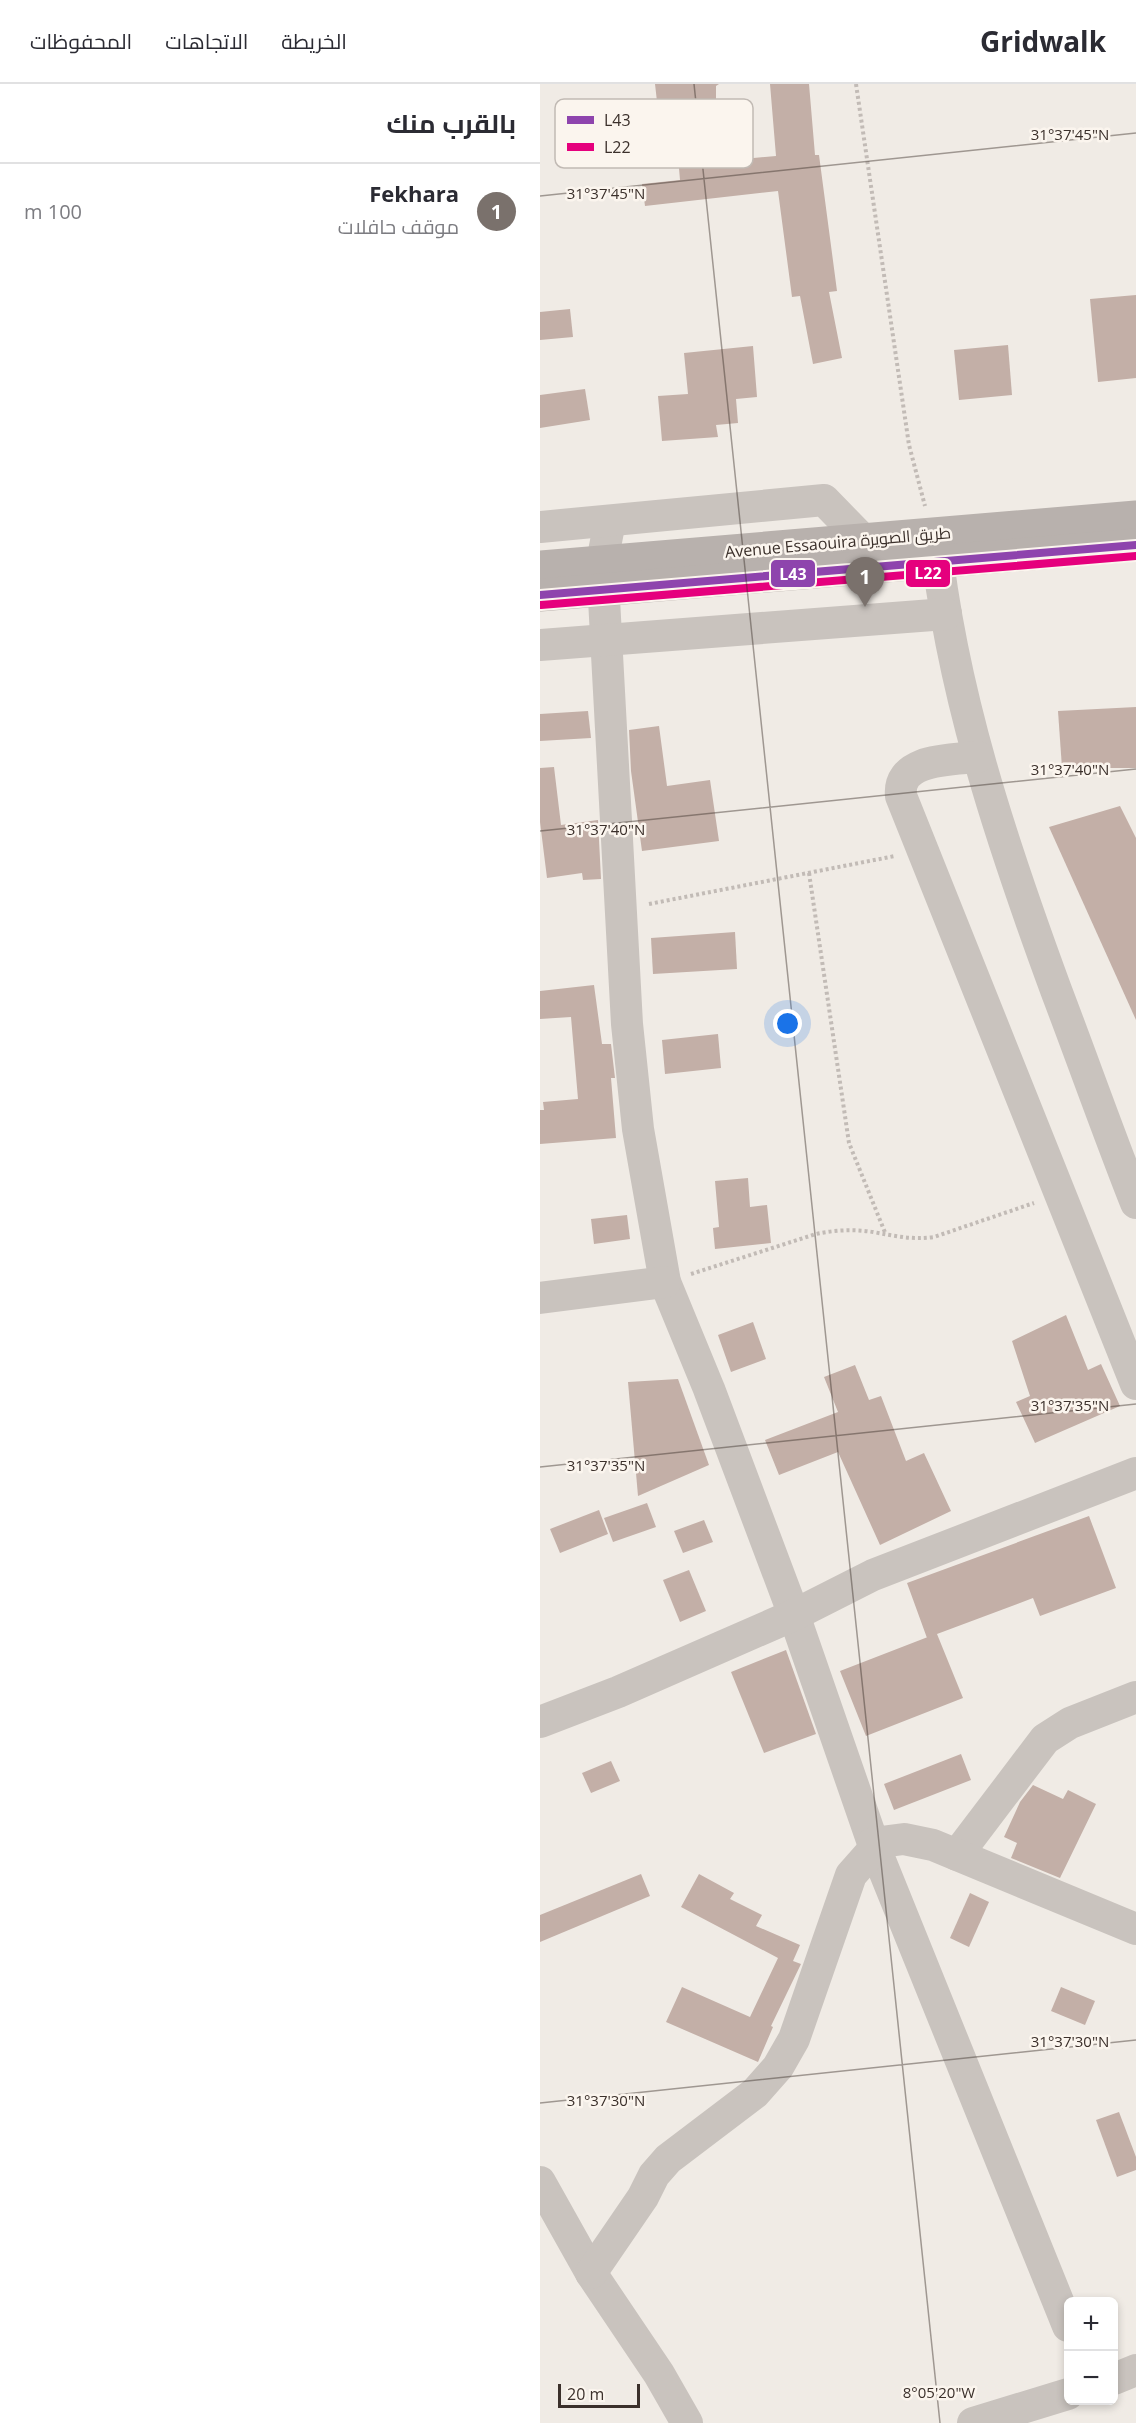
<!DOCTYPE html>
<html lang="ar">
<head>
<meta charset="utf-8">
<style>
  :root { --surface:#fff; --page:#f2f2f3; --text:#2b2b33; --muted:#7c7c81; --line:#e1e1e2; --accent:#7a716c }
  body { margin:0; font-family:"Open Sans",Cairo,sans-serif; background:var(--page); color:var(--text); direction:rtl }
  .controls { position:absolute; right:18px; bottom:18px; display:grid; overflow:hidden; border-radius:9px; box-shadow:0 3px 9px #0003 }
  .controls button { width:54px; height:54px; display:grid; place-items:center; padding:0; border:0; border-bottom:2px solid var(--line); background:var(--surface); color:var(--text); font:30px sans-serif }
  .scale { position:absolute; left:18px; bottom:15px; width:82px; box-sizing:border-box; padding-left:6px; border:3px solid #3b302b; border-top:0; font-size:16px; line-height:21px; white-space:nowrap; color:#3b302b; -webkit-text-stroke:4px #fbf5ee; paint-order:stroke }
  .you { position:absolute; left:248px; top:940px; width:21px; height:21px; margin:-15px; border:4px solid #fff; border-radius:50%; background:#1a73e8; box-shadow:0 0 0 9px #1a73e833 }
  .badge { display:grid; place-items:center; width:39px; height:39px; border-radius:50%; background:var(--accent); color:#fff; font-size:20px; font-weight:700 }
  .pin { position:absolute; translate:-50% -50px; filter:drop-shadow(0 2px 3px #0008) }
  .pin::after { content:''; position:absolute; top:32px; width:21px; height:18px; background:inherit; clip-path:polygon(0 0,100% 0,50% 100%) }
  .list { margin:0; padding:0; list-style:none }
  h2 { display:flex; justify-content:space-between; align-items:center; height:78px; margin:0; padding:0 24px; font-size:26px }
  h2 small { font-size:20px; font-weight:400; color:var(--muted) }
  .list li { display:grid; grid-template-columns:39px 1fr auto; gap:18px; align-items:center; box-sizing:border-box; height:96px; padding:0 24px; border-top:2px solid var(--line) }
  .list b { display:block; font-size:22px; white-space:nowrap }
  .list p { margin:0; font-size:20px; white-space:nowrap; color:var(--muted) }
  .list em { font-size:20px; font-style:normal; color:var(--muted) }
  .map { position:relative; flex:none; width:596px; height:2339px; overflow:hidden; direction:ltr }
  header { display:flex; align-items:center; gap:36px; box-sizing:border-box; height:84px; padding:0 30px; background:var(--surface); border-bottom:2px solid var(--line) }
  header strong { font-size:28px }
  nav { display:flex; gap:33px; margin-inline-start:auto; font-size:21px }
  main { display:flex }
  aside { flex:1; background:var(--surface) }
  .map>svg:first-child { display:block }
  .building { fill:#c3afa7 }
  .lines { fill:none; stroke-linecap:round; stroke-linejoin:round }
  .path { stroke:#c2bbb6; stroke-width:4; stroke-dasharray:3 3; stroke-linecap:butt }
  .minor { stroke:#c9c3be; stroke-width:32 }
  .major { stroke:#b8b1ad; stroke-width:33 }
  .bus-1-casing { stroke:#fbf5ee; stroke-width:12 }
  .bus-2-casing { stroke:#fbf5ee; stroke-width:12 }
  .bus-1 { stroke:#8e44ad; stroke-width:8 }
  .bus-2 { stroke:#e5007d; stroke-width:8 }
  .ticks { fill:none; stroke:#3b302b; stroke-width:1.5; stroke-opacity:0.45 }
  .labels { text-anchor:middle; stroke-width:5; stroke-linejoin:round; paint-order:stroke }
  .street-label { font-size:16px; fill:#3b302b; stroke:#fbf5ee }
  .key { fill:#fbf5ee; stroke:#c1bab4; stroke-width:1.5 }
  .key-label { font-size:16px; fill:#3b302b }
  .ticks-label { font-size:15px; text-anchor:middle; fill:#3b302b; stroke:#fbf5ee; stroke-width:5; stroke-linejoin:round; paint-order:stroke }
  .line-badge { stroke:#fbf5ee; stroke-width:2 }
  .badge-label { font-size:16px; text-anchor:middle; font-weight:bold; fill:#fff }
</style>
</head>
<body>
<header>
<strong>Gridwalk</strong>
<nav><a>الخريطة</a><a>الاتجاهات</a><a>المحفوظات</a></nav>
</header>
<main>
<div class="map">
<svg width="596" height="2339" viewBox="0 0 596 2339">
  <rect width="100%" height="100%" fill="#f0ebe5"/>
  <g class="building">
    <path d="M115,0h64l-3,2v20h-8l3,56 65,-6 -6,-72h39l6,71h4l18,136 -8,1 13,66 -29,6 -13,-68 -8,1 -14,-106 -133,15 -3,-22 38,-4 -6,-70 -15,9z"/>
    <path d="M596,211v83l-38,4 -8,-83z"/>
    <path d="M30,225l3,28 -33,3v-28z"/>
    <path d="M468,261l4,50 -53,5 -5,-50z"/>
    <path d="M213,262l4,51 -21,2 2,24 -22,2 2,12 -56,4 -4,-45 30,-2 -4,-41z"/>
    <path d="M45,305l5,31 -50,8v-33z"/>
    <path d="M596,623v61h-74l-4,-57z"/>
    <path d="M48,627l3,27 -51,3v-27z"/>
    <path d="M119,642l8,60 43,-6 9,61 -77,10 -11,-80 -2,-41z"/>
    <path d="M14,683l7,58 37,-5 3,59 -18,1 -1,-7 -35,5 -7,-56v-54z"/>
    <path d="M580,722l16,32v182l-87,-193z"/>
    <path d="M195,848l2,37 -84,5 -2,-36z"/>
    <path d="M54,901l8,59h9l4,34h-4l5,60 -76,6v-34h4l-1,-8 35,-3 -7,-82 -31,2v-28z"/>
    <path d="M178,950l3,34 -56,6 -3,-34z"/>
    <path d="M208,1094l2,29 17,-2 4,38 -56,6 -2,-21 6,-1 -4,-46z"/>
    <path d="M87,1131l3,24 -36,5 -3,-25z"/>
    <path d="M526,1231l22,55 13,-6 19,42 -85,37 -19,-41 14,-6 -18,-55z"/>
    <path d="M213,1238l13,37 -35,13 -13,-37z"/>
    <path d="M315,1281l14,35 12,-4 25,65 18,-8 27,58 -71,34 -42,-93 -59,23 -14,-35 73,-28 -14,-35z"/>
    <path d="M138,1295l31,86 -71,31 -10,-114z"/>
    <path d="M107,1419l9,24 -43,15 -9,-24z"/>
    <path d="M59,1426l9,24 -48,19 -10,-24z"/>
    <path d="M549,1432l27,72 -76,28 -7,-18 -96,36 26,64 -97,38 -26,-65 93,-36 -6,3 -20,-55z"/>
    <path d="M164,1436l9,22 -30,11 -9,-22z"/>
    <path d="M149,1486l17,41 -26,11 -17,-42z"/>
    <path d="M246,1566l30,84 -52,19 -33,-81z"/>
    <path d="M421,1670l10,26 -77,30 -10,-26z"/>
    <path d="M71,1677l9,20 -29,12 -9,-20z"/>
    <path d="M493,1701l30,14 5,-9 28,14 -36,74 -49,-20 6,-15 -13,-6 16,-35z"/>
    <path d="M101,1790l9,22 -110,46v-27z"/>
    <path d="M159,1790l35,19 -4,6 32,16 -6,11 44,19 -7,16 8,3 -30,62 2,1 -15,35 -92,-40 16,-35 68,30 28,-59 -97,-51z"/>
    <path d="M430,1809l19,9 -20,45 -19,-9z"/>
    <path d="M521,1903l34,14 -10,24 -34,-14z"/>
    <path d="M579,2028l17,45v13l-19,7 -21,-57z"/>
  </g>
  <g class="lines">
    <g class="path">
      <path d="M316,0l53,361 16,61"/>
      <path d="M269,789l40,270 37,92"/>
      <path d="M109,820l246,-48"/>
      <path d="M151,1190l125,-40c18,-4 38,-5 57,-2 22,4 39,8 61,5l100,-34"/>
    </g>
    <g class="minor">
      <path d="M70,437l-8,41 25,462 11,105 27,153 44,107 85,226 79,228 195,483"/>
      <path d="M0,443l284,-27 39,40"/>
      <path d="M395,451c16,157 67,308 121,455 27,71 52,142 80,213"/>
      <path d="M0,561l406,-31"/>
      <path d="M438,673c-27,3 -81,1 -77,39l235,588"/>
      <path d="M0,1214l125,-16"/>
      <path d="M0,1638l78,-30 176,-77 79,-40 263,-102"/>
      <path d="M417,1771l88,-116 25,-16 66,-26"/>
      <path d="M0,2098l51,91 68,101 28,49"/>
      <path d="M51,2189l52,-76 11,-22 14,-16 87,-66 23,-26 16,-28 57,-164 23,-26 -1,-6 31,-4 29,6 203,84"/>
      <path d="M574,2295l22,-9"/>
      <path d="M433,2339l95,-29"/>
    </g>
    <g class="major">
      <path d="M0,483l596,-50"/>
      <path d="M0,511l596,-50"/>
    </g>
    <defs>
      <path id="bus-1" d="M0,511l596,-50"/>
      <path id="bus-2" d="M1,521l595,-49"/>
    </defs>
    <use href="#bus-1" class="bus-1-casing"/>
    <use href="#bus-2" class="bus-2-casing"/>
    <use href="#bus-1" class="bus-1"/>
    <use href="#bus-2" class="bus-2"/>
  </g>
  <path class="ticks" d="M154,0l246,2339M0,112l596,-63M0,747l596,-62M0,1383l596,-63M0,2019l596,-63"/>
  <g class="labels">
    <g class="street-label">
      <text transform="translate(298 458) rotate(-5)" y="6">Avenue Essaouira طريق الصويرة</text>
    </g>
  </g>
  <rect x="15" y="15" width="198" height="69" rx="9" class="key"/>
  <rect x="27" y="32" width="27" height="8" fill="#8e44ad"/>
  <rect x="27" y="59" width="27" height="8" fill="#e5007d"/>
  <g class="key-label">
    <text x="64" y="42">L43</text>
    <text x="64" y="69">L22</text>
  </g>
  <g class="ticks-label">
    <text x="530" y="56">31°37'45"N</text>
    <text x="66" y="115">31°37'45"N</text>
    <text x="530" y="691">31°37'40"N</text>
    <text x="66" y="751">31°37'40"N</text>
    <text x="530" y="1327">31°37'35"N</text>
    <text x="66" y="1387">31°37'35"N</text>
    <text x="530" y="1963">31°37'30"N</text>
    <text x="66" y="2022">31°37'30"N</text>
    <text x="399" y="2314">8°05'20"W</text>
  </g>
  <g class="line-badge">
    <rect x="365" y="475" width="46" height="29" rx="6" fill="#e5007d"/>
    <rect x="230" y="475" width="46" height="29" rx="6" fill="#8e44ad"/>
  </g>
  <g class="badge-label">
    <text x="388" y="495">L22</text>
    <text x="253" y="496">L43</text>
  </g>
</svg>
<div class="controls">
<button>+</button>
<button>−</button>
</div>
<div class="scale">20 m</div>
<div class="you"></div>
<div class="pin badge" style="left:325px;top:523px">1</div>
</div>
<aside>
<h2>بالقرب منك<small></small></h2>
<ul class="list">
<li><span class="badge">1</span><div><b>Fekhara</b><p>موقف حافلات</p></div><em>100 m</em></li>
</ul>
</aside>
</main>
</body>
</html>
